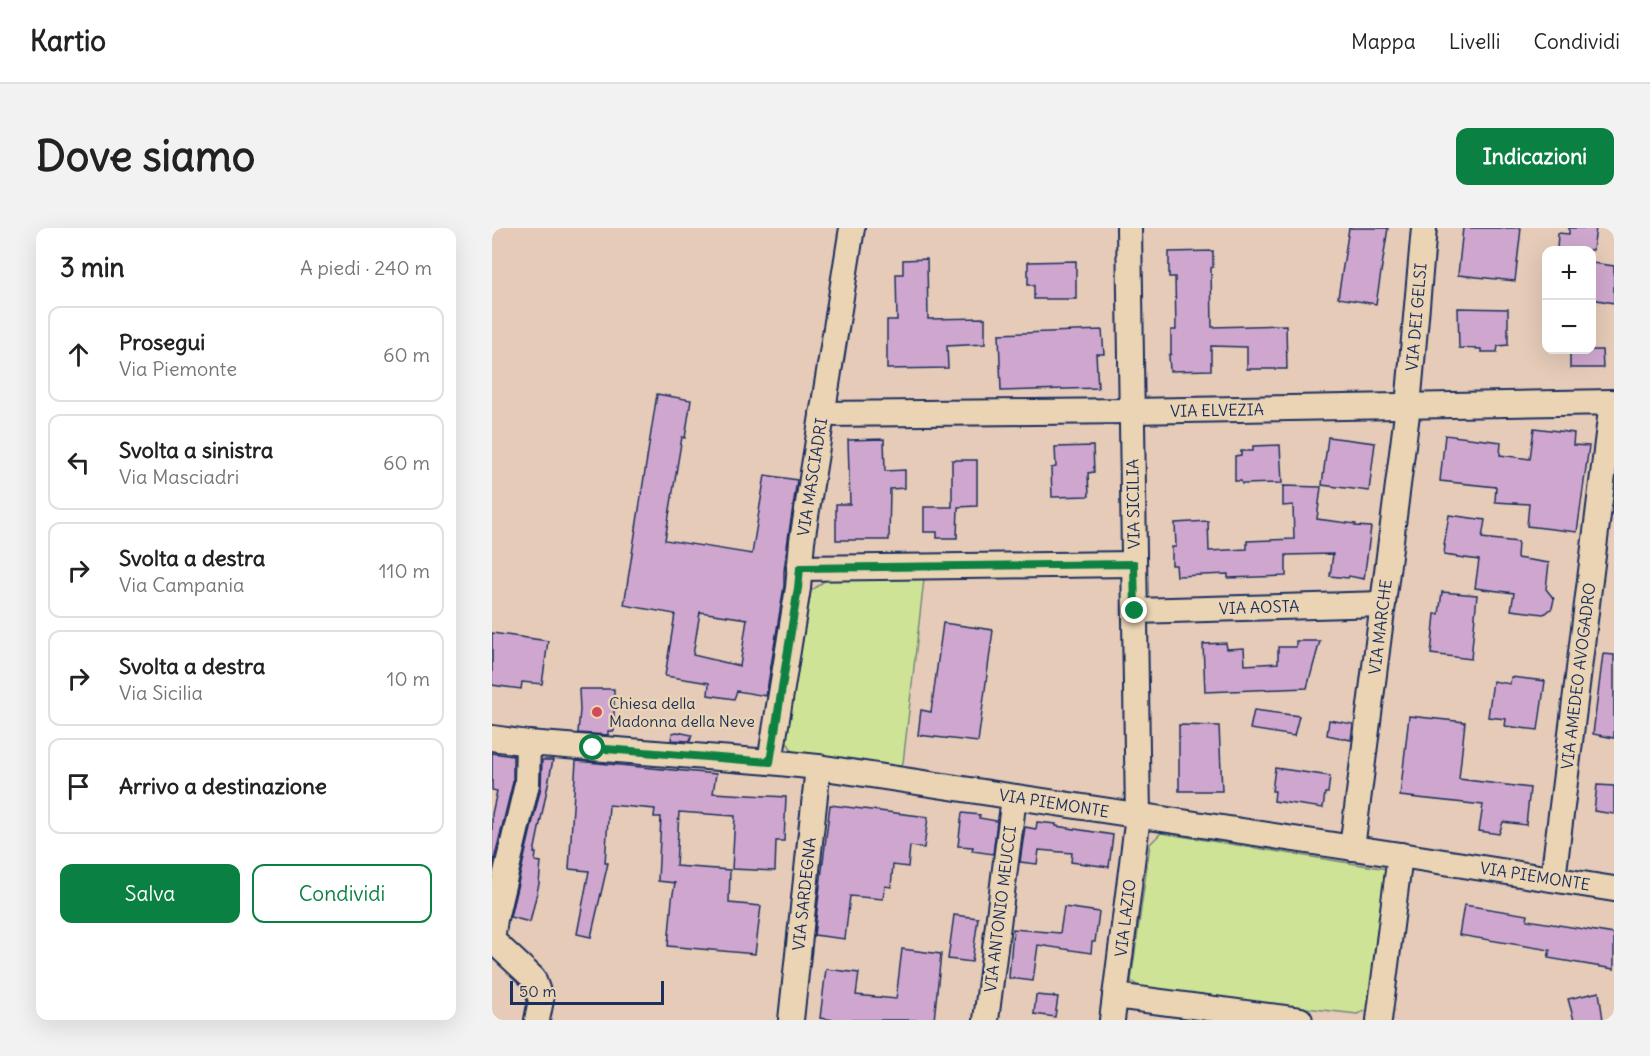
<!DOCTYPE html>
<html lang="it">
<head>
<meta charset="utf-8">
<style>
  :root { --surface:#fff; --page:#f2f2f2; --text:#222; --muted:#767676; --line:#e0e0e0; --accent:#0b8043 }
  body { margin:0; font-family:Delius,sans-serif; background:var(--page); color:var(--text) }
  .controls { position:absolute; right:18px; top:18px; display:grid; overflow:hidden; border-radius:12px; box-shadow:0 6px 24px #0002 }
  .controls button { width:54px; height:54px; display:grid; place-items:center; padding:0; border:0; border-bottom:2px solid var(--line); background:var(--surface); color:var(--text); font:30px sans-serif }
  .scale { position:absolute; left:18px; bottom:15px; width:154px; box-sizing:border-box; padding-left:6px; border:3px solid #1b2f5e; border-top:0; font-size:16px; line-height:21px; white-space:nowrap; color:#1b2f5e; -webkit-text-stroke:4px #ead4b3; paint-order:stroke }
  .stop { position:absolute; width:18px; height:18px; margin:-14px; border:4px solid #0b8043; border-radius:50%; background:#fff }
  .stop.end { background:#0b8043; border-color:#fff; box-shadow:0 2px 6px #0008 }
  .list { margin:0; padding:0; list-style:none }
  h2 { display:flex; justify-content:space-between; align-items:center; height:78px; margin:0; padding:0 24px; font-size:26px }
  h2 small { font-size:20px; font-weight:400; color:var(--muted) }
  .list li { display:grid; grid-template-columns:39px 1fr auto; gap:18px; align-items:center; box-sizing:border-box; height:96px; margin:0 12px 12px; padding:0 12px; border:2px solid var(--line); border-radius:12px }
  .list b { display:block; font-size:22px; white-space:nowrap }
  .list p { margin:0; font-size:20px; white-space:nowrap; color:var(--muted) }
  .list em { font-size:20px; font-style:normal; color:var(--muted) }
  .actions { display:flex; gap:12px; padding:18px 24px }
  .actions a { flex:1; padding:14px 0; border:2px solid var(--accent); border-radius:12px; text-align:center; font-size:21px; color:var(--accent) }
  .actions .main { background:var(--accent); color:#fff }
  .icon { flex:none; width:33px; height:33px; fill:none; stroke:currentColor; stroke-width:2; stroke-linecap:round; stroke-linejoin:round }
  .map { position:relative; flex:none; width:1122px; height:792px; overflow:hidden; border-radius:12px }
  header { display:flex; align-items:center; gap:36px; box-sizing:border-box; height:84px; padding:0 30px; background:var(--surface); border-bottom:2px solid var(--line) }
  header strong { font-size:28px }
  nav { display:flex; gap:33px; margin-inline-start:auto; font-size:21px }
  .intro { display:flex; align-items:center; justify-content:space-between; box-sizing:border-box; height:144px; padding:0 36px }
  h1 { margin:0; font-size:42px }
  .button { padding:15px 27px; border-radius:12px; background:var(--accent); color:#fff; font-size:21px; font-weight:700 }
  main { display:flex; gap:36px; padding:0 36px }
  aside { flex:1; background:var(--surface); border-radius:12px; box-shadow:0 6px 24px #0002 }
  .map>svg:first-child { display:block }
  .green { fill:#cfe397; stroke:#75897a; stroke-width:1.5 }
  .building { fill:#cfa7ce; stroke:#1b2f5e; stroke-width:1.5; fill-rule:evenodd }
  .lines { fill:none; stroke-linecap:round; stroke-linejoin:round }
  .minor-casing { stroke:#1b2f5e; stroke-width:28 }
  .minor { stroke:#ead4b3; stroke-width:24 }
  .route { stroke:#0b8043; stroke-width:8 }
  .poi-dot { fill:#d1495b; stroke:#ead4b3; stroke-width:2 }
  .labels { text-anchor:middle; stroke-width:4.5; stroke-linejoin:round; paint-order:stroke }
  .street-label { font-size:16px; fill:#1b2f5e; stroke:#ead4b3 }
  .poi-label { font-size:16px; fill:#1b2f5e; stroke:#ead4b3; text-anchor:start }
</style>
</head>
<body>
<header>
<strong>Kartio</strong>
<nav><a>Mappa</a><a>Livelli</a><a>Condividi</a></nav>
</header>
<div class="intro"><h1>Dove siamo</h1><a class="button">Indicazioni</a></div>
<main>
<aside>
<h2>3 min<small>A piedi · 240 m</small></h2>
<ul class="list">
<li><svg class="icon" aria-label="ahead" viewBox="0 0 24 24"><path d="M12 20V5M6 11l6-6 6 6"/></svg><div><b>Prosegui</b><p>Via Piemonte</p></div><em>60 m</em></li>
<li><svg class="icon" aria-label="left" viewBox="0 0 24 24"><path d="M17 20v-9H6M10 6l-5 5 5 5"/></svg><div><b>Svolta a sinistra</b><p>Via Masciadri</p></div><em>60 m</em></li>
<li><svg class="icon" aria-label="right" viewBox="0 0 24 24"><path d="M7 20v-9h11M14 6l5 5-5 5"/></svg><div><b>Svolta a destra</b><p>Via Campania</p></div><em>110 m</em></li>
<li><svg class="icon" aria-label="right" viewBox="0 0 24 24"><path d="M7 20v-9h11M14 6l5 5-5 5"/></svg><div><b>Svolta a destra</b><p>Via Sicilia</p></div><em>10 m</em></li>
<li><svg class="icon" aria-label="arrive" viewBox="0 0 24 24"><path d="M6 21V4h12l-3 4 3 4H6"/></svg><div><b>Arrivo a destinazione</b></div></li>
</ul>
<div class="actions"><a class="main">Salva</a><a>Condividi</a></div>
</aside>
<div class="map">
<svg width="1122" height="792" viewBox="0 0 1122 792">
  <rect width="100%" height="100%" fill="#e5cbb8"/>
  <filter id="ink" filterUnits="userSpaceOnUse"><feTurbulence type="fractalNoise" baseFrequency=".0167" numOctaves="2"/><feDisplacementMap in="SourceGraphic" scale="12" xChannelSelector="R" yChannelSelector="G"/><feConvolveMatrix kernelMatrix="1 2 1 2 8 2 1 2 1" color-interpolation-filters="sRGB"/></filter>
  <g filter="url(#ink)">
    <g class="green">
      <path d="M338,349l94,2 -21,184 -4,4 -105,-14 -8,-12 25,-150z"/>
      <path d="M669,605l226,36 -14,139 -16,6 -214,-25 -12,-8 19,-137z"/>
    </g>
    <g class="building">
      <path d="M857,0h39l-12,76 -38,-6z"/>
      <path d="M971,0h58l-6,53 -57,-6z"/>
      <path d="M1077,0h27l-3,22h-36l1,-17 11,1z"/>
      <path d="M721,23v16l-2,1 1,59 74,-2 1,44h-40v-22l-36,-1v24l-41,1 -1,-16 2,-1v-24h5l-1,-53h-6v-25z"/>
      <path d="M435,31l1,60 57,-1v26l-38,2 1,22 -61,1v-49h10l-1,-46h7v-14z"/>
      <path d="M584,33v38h-42v-14h-6v-23z"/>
      <path d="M1100,35l22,3v37l-22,-4z"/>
      <path d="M966,80l50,1v36l-10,1 -1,6h-16v-3l-22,-1z"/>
      <path d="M610,102l2,24h-8l2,34 -97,3 -2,-57z"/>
      <path d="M1078,122h32l1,18h-33z"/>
      <path d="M165,166l34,6 -6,38 -3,-1 -17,103 87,14 13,-79 32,5 -9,59 -4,32v15l-18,110 -29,-5 -3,8 -26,-4 1,-12 -44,-7 10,-62 -51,-9zM208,384l47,7 -7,47 -47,-11z"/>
      <path d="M1042,200l40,5 -1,12 16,1 -12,86 -50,-6 2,-22 -34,-2 1,-15 -56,-6 5,-46 56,7 -1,13 30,4z"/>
      <path d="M836,209l47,6 -6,48 -47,-6z"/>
      <path d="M392,211l1,32 20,-1v18l-15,1 -1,51h-53v-36h14l-2,-64z"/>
      <path d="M788,217l2,38 -40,1 -1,-3h-6v-25l6,-1v-4h12v-5z"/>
      <path d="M601,218l1,26 -6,1 1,23 -37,1 -1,-29 5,-1 -1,-20z"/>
      <path d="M460,232h25v46l-19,1 -1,31h-20v-6h-13v-25h28z"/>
      <path d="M791,258l38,1 -4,32 39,5 -1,2 16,1 -7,52 -15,-3 -1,2 -18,-2 3,-22 -47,1v21l-58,2v-4l-51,2 -1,-11h-4v-18h4l-1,-24 33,-2 1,30 38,-2v-8l47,-2 -1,-34 -10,1z"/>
      <path d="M957,287l36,5 -3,18 36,4 -1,16 32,5 -3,26 8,10 -2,9 -6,5 -3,1 -32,-4 3,-17 -39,-5 4,-28 -35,-5 1,-10h-1z"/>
      <path d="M950,364l35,3 -6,64 -40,-5 4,-40h4z"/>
      <path d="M451,395l50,7 -15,112 -60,-7 3,-25 10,2z"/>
      <path d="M0,405l56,8 -6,43 -20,-2 -1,7 -29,-4z"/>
      <path d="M804,413h24l-13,47 -102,4 -2,-48 23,-1 1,6 17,-1 1,17 33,-2v-16h18z"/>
      <path d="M1111,426l11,1v83l-21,-4z"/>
      <path d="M1019,449l34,4 -7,49 -33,-4 1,-7 -18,-2 5,-36 17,3z"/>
      <path d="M87,461h35v42h-6v4l-30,-2 2,-23z"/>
      <path d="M762,482l45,6 -5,20 -44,-7z"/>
      <path d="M917,488l56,6 -6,57 71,9 -4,37 -23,-3 -4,12 -20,-3 4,-26 -83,-9z"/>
      <path d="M837,492l24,4 -2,16 -24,-5z"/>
      <path d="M687,497l40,1 3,65h-43z"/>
      <path d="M185,504l15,3 -2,6 -19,-1 1,-7z"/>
      <path d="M0,525l21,3v26l-20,82h-1v-50l5,-23 -5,-1z"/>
      <path d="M50,532h11l-19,93h2l-1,8 6,1 -2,22 -9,38 -20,-5 31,-130z"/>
      <path d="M84,533l140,13 -3,19 73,4 -2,44h-8l-1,30 -43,-2 3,-53 -56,-4 -3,54 54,4 -1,33 32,3 -6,48 -87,-8 4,-47 3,-16 -17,-2 3,-64h-7l1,-8 -46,-4 -4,58h3l-17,74 -14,-3 12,-63 -20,-2z"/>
      <path d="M783,540l55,8 -2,17h-3l-2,15 -49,-7 1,-10h-3z"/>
      <path d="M1105,557l17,1v28l-20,-3z"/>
      <path d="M338,577l98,12 -4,31 -14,-2 -2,21 -15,-2 -2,22 -6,-1 -2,13 -33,-3 -5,43 -31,-4z"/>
      <path d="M470,585l18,2 -1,3 18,3 -4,33 -21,-3 1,-4 -15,-1z"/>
      <path d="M545,594l19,2v2l57,9 -4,32 -38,-5 1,-9 -33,-3 -2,14 -17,-2 5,-35 11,2z"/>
      <path d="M972,677l64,10 -1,5 87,14v35l-66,-11 2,-8 -91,-15z"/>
      <path d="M572,679l35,5 -4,30h-3l-1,11 -53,-8 -5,36 -24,-3 4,-49 47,4z"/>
      <path d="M462,687l24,3 -6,44 -24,-3z"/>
      <path d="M410,721l39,5 -7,66h-100l-14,-2 6,-49 33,4 -3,22 40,4z"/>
      <path d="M1107,764l4,28h-29l-6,-21z"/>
      <path d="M544,767l22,2 -3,20 -21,-3z"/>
    </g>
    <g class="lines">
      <defs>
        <g id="minor">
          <path d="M330,186l310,-3 480,-9 -59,477"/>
          <path d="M307,340l335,-4"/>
          <path d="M643,383l248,-7"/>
          <path d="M0,510l36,5 242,19 48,5 582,88 214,34"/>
          <path d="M278,534l28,-174 4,-47 50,-313"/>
          <path d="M860,620l56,-442 16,-178"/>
          <path d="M0,712l3,-21 32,-135 1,-41"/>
          <path d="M0,712l41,38 8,22 -4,20"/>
          <path d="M623,768l185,24"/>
          <path d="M299,792l27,-253"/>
          <path d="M494,792l28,-223"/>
          <path d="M620,792l26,-204 -9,-588"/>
          <path d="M887,792l21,-165"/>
        </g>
      </defs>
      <use href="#minor" class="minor-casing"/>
      <use href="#minor" class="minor"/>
    </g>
  </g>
  <g class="lines" filter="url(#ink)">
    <path class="route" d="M101,520l177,14 28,-174 2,-20 334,-4 1,47"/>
  </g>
  <circle class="poi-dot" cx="105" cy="484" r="6"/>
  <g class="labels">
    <g class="street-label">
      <text transform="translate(924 89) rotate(-85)" y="6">VIA DEI GELSI</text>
      <text transform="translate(725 182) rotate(-1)" y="6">VIA ELVEZIA</text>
      <text transform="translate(320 249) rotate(-81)" y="6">VIA MASCIADRI</text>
      <text transform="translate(641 276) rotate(-91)" y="6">VIA SICILIA</text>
      <text transform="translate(767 379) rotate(-2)" y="6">VIA AOSTA</text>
      <text transform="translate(888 399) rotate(-83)" y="6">VIA MARCHE</text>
      <text transform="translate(1086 448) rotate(-83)" y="6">VIA AMEDEO AVOGADRO</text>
      <text transform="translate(562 575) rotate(9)" y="6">VIA PIEMONTE</text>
      <text transform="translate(1043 648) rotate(9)" y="6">VIA PIEMONTE</text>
      <text transform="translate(312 666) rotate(-84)" y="6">VIA SARDEGNA</text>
      <text transform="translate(508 681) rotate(-83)" y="6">VIA ANTONIO MEUCCI</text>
      <text transform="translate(633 690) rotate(-83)" y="6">VIA LAZIO</text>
    </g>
    <g class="poi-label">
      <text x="117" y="481">Chiesa della<tspan x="117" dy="18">Madonna della Neve</tspan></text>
    </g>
  </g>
</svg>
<div class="controls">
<button>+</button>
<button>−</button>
</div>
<div class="scale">50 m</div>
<div class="stop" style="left:101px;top:520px"></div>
<div class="stop end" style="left:643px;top:383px"></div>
</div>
</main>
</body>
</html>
